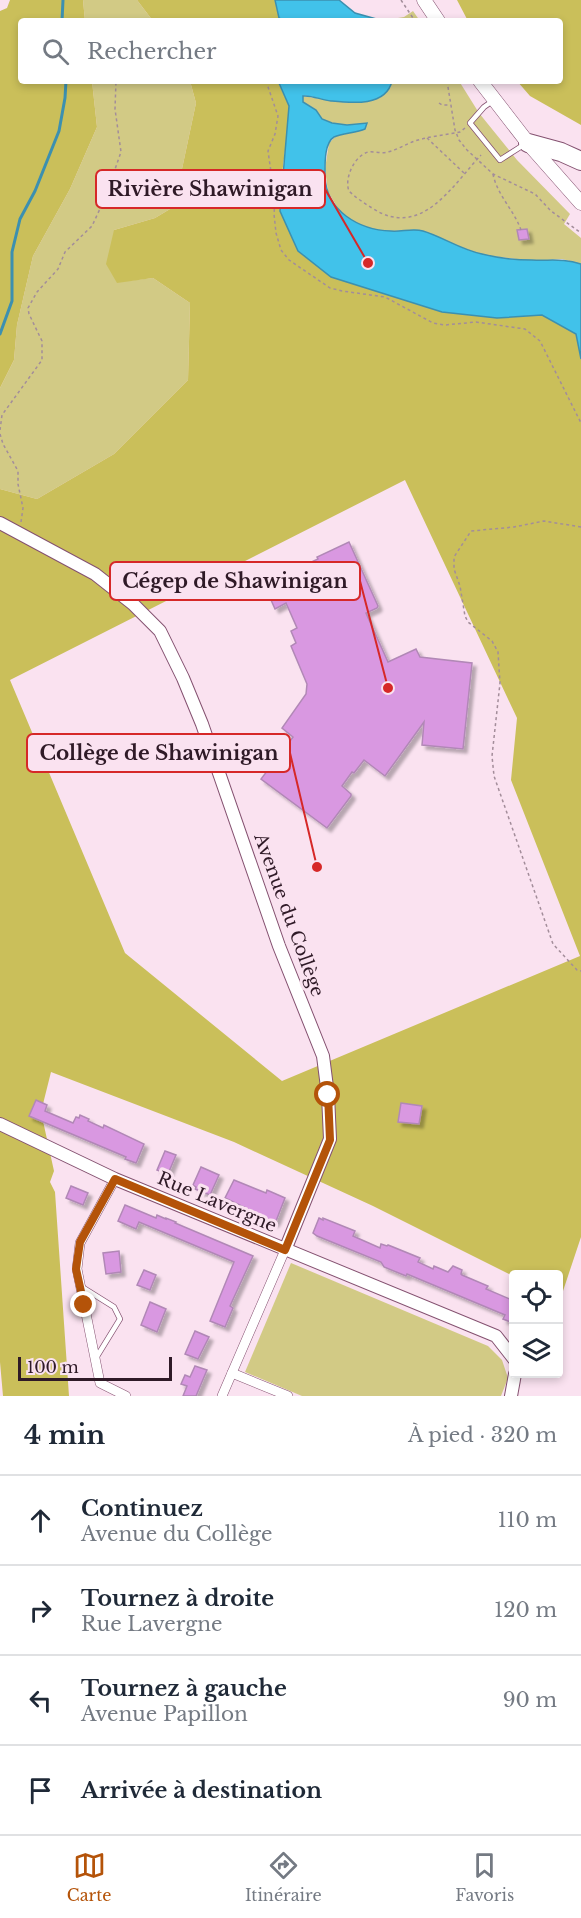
<!DOCTYPE html>
<html lang="fr">
<head>
<meta charset="utf-8">
<style>
  :root { --surface:#fff; --page:#f2f2f3; --text:#1f2937; --muted:#747a83; --line:#e0e1e3; --accent:#b45309 }
  body { margin:0; font-family:"Libre Baskerville",serif; background:var(--page); color:var(--text) }
  .controls { position:absolute; right:18px; bottom:18px; display:grid; overflow:hidden; border-radius:6px; box-shadow:0 3px 9px #0003 }
  .controls button { width:54px; height:54px; display:grid; place-items:center; padding:0; border:0; border-bottom:2px solid var(--line); background:var(--surface); color:var(--text); font:30px sans-serif }
  .scale { position:absolute; left:18px; bottom:15px; width:154px; box-sizing:border-box; padding-left:6px; border:3px solid #2f1a27; border-top:0; font-size:16px; line-height:21px; white-space:nowrap; color:#2f1a27; -webkit-text-stroke:4px #fae2f0; paint-order:stroke }
  .stop { position:absolute; width:18px; height:18px; margin:-14px; border:4px solid #b45309; border-radius:50%; background:#fff }
  .stop.end { background:#b45309; border-color:#fff; box-shadow:0 2px 6px #0008 }
  .list { margin:0; padding:0; list-style:none }
  h2 { display:flex; justify-content:space-between; align-items:center; height:78px; margin:0; padding:0 24px; font-size:26px }
  h2 small { font-size:20px; font-weight:400; color:var(--muted) }
  .list li { display:grid; grid-template-columns:39px 1fr auto; gap:18px; align-items:center; box-sizing:border-box; height:90px; padding:0 24px; border-top:2px solid var(--line) }
  .list b { display:block; font-size:22px; white-space:nowrap }
  .list p { margin:0; font-size:20px; white-space:nowrap; color:var(--muted) }
  .list em { font-size:20px; font-style:normal; color:var(--muted) }
  .icon { flex:none; width:33px; height:33px; fill:none; stroke:currentColor; stroke-width:2; stroke-linecap:round; stroke-linejoin:round }
  .map { position:relative; flex:none; width:581px; height:1396px; overflow:hidden }
  .search { position:absolute; background:var(--surface); box-shadow:0 3px 9px #0003; left:18px; right:18px; top:18px; height:66px; display:flex; align-items:center; gap:15px; box-sizing:border-box; padding:0 21px; border-radius:6px; color:var(--muted); font-size:22px }
  .sheet { height:438px; background:var(--surface) }
  nav { display:flex; justify-content:space-around; align-items:center; box-sizing:border-box; height:84px; border-top:2px solid var(--line); background:var(--surface); font-size:16px; color:var(--muted) }
  nav a { display:grid; justify-items:center; gap:3px }
  nav .on { color:var(--accent) }
  .map>svg:first-child { display:block }
  .green { fill:#d2ca85 }
  .forest { fill:#cabf5a; fill-rule:evenodd }
  .water { fill:#41c2ea; stroke:#3c90b0; stroke-width:1.5 }
  .lines { fill:none; stroke-linecap:round; stroke-linejoin:round }
  .stream { stroke:#3c90b0; stroke-width:3 }
  .building { fill:#d998e1; stroke:#b188b6; stroke-width:1.5; filter:url(#shadow) }
  .service-casing { stroke:#845170; stroke-width:6 }
  .minor-casing { stroke:#845170; stroke-width:10 }
  .tertiary-casing { stroke:#845170; stroke-width:14 }
  .secondary-casing { stroke:#845170; stroke-width:15 }
  .motorway-casing { stroke:#845170; stroke-width:20 }
  .path { stroke:#a38d9a; stroke-width:1.5; stroke-dasharray:3 3; stroke-linecap:butt }
  .service { stroke:#fff; stroke-width:4.5 }
  .minor { stroke:#fff; stroke-width:9 }
  .tertiary { stroke:#fff; stroke-width:12 }
  .secondary { stroke:#fff; stroke-width:14 }
  .motorway { stroke:#fff; stroke-width:18 }
  .route { stroke:#b45309; stroke-width:8 }
  .labels { text-anchor:middle; stroke-width:6; stroke-linejoin:round; paint-order:stroke }
  .street-label { font-size:18px; fill:#2f1a27; stroke:#fae2f0 }
  .leader { fill:none; stroke:#d62828; stroke-width:2 }
  .callout-dot { fill:#d62828; stroke:#fae2f0; stroke-width:2 }
  .callout { fill:#fae2f0; stroke:#d62828; stroke-width:2 }
  .callout-label { font-size:20px; text-anchor:middle; font-weight:bold; fill:#2f1a27 }
</style>
</head>
<body>
<div class="map">
<svg width="581" height="1396" viewBox="0 0 581 1396">
  <defs>
    <filter id="shadow"><feDropShadow dx="4" dy="4" stdDeviation="1.5" flood-color="#0004"/></filter>
  </defs>
  <rect width="100%" height="100%" fill="#fae2f0"/>
  <g class="green">
    <path d="M83,0h54l16,21h-68z"/>
    <path d="M413,11l7,10h-40l24,-4z"/>
    <path d="M92,81h98l6,22 -17,80 -9,26 -15,9 -41,12 3,52 36,-4 37,25 -2,77 -74,74 -77,45 -37,-10v-101l14,-28 3,-35 16,-69 37,-67 27,-62z"/>
    <path d="M392,81h67l20,32 38,47 53,54 -6,10 17,14v26l-19,-5 -29,2 -50,-6 -32,-11 -30,-14 -28,1 -19,-1 -16,-6 -9,-6 -10,-8 -11,-18 -3,-23 4,-26 7,-7 24,-5 7,-8 -20,2 -15,-2 -10,-4 -6,-9 -13,-8v-6l46,7 41,-15z"/>
    <path d="M291,1263l197,83 14,14 6,18 -7,18h-199l-57,-24z"/>
  </g>
  <g class="forest">
    <path d="M10,0h73l2,21h-64v60h71l5,46 -27,62 -37,67 -16,69 -3,35 -14,28v-377l7,-3z"/>
    <path d="M137,0h138l4,18 6,3h-132z"/>
    <path d="M457,0h124v125l-51,-29 -13,-15h43v-60h-92z"/>
    <path d="M190,81h90l-1,3 10,22 -1,22 -6,46 215,144 45,-3 34,19 5,25v878l-21,63 -1,-1 -1,-25h-44l-1,2 -140,-70 -139,-64 -183,-70 -10,40 13,59 -4,11 5,10 14,204h-66l-3,-34v-873l37,10 77,-45 74,-74 2,-77 -37,-25 -36,5 -11,-19 8,-34 41,-12 15,-9 9,-26 17,-80zM405,480l112,238 -6,62 69,176 -298,125 -157,-128 -115,-273z"/>
  </g>
  <g class="water">
    <path d="M275,0h64l16,13 25,7 -95,1 -6,-3z"/>
    <path d="M280,81h112c-6,26 -41,22 -61,20 -10,-1 -19,-6 -28,-5v6l13,8 6,9 10,4 15,2 20,-2 -2,6c-9,4 -22,4 -31,8 -10,6 -9,28 -9,39 1,35 34,54 66,55 10,1 22,-3 32,0 20,6 38,19 59,23 16,4 33,6 50,6 18,1 31,-2 49,4v95l-5,-25 -34,-19 -45,3 -55,-6 -111,-35 -33,-26 -18,-40 9,-105 -10,-23z"/>
  </g>
  <g class="lines">
    <g class="stream">
      <path d="M62,21l1,-21"/>
      <path d="M0,334l12,-33v-49l8,-33 15,-28 24,-60 6,-33 1,-17"/>
    </g>
  </g>
  <g class="building">
    <path d="M527,229l2,10 -10,1 -2,-10z"/>
    <path d="M349,542l29,64 -1,2 -11,5 22,49 28,-13 4,8 52,6 -9,86 -41,-4 2,-23 -39,54 -21,-16 -10,13 -2,-1 -10,14 9,8v2l-24,32 -66,-49 32,-42 -11,-9 24,-34 1,-10 -16,-38 5,-3 -5,-12 6,-3 -11,-25 -11,6 -11,-25 54,-25 -1,-2z"/>
    <path d="M36,1100l11,5 -2,6 28,12 3,-6 3,1 1,-3 9,4 -1,2 15,7 1,-3 40,19 -7,17 -1,2 -11,-4 1,-2 -97,-41z"/>
    <path d="M401,1103l21,3 -3,18 -21,-2z"/>
    <path d="M165,1151l11,4 -8,19 -11,-4z"/>
    <path d="M201,1167l18,8 -9,20 -15,-6 1,-2 -3,-2z"/>
    <path d="M234,1180l22,9 10,4 1,-3 18,8 -9,23 -2,2 -29,-13 1,-2 -21,-10z"/>
    <path d="M71,1186l17,7 -5,12 -17,-7z"/>
    <path d="M125,1205l31,13 1,-3 9,4v-1l10,4 -1,1 78,33 -23,50 3,2 -8,19 -15,-6 24,-59 -95,-40 -3,7 -18,-8z"/>
    <path d="M319,1218l4,2v-2l32,13 -2,5 27,12 1,-4 6,2 1,-1 32,13 -2,4 15,7 1,-3 14,6 5,-6 9,4 -1,4 1,1 26,11 -2,3 26,11 1,-4v27l-10,-4 2,-4 -98,-41 -1,2 -22,-9 -3,-5 -64,-26 -4,-3z"/>
    <path d="M119,1251l2,21 -15,2 -3,-21z"/>
    <path d="M144,1270l12,5 -6,15 -13,-5z"/>
    <path d="M150,1302l16,7 -9,23 -16,-7z"/>
    <path d="M195,1331l14,6 -11,22 -13,-5z"/>
    <path d="M195,1366l12,4 -11,26h-13l4,-10 -6,-2 4,-9 5,2z"/>
  </g>
  <g class="lines">
    <defs>
      <g id="service">
        <path d="M494,100l-10,7 -14,16 30,37 25,-16"/>
        <path d="M82,1287l32,20 6,12 -24,39"/>
      </g>
      <g id="minor">
        <path d="M115,1179l-35,64 -3,26 23,114 26,13"/>
        <path d="M232,1373l56,23"/>
        <path d="M222,1396l63,-146"/>
      </g>
      <g id="tertiary">
        <path d="M0,523l95,51 38,30 27,27 23,47 19,46 77,222 44,110 5,39 2,44 -45,111"/>
        <path d="M0,1124l115,55 381,157 18,23"/>
        <path d="M511,1396l4,-22"/>
      </g>
      <g id="secondary">
        <path d="M424,0l14,21"/>
        <path d="M480,81l48,62 53,60"/>
      </g>
      <path id="motorway" d="M528,143l33,9 20,9"/>
    </defs>
    <use href="#service" class="service-casing"/>
    <use href="#minor" class="minor-casing"/>
    <use href="#tertiary" class="tertiary-casing"/>
    <use href="#secondary" class="secondary-casing"/>
    <use href="#motorway" class="motorway-casing"/>
    <g class="path">
      <path d="M401,0l14,21"/>
      <path d="M266,81l12,35 -3,18 -7,17 7,49 -1,14 2,19 5,17 8,10 41,28 12,3 43,6 48,26 12,2 31,-3 49,7 15,12 41,82"/>
      <path d="M447,81l8,49 4,10 8,10 26,24 42,20 16,17 30,22"/>
      <path d="M439,103l3,2h8"/>
      <path d="M465,128l-5,4c-14,3 -28,4 -42,8 -11,3 -20,10 -31,12 -6,2 -13,-1 -19,0 -14,4 -24,27 -19,39 7,7 15,12 23,17 49,32 80,-22 109,-53"/>
      <path d="M427,138l37,35"/>
      <path d="M493,174c4,21 21,36 28,56"/>
      <path d="M0,430l2,-15 40,-55v-19l-13,-27 -1,-6 9,-16 21,-23 7,-17 27,-26 13,-28 16,-46 -6,-43 1,-28"/>
      <path d="M0,434l3,10 15,27v13l5,24 -2,14"/>
      <path d="M581,527l-37,-6 -30,6 -43,4 -17,26v12l6,17 5,30 3,6 24,19 6,11 2,31 -8,73 2,20 59,168 24,26 4,1"/>
    </g>
    <use href="#service" class="service"/>
    <use href="#minor" class="minor"/>
    <use href="#tertiary" class="tertiary"/>
    <use href="#secondary" class="secondary"/>
    <use href="#motorway" class="motorway"/>
  </g>
  <g class="lines">
    <path class="route" d="M84,1305l-8,-36 4,-27 35,-63 170,71 45,-110 -2,-45"/>
  </g>
  <g class="labels">
    <g class="street-label">
      <text transform="translate(289 915) rotate(70)" y="6">Avenue du Collège</text>
      <text transform="translate(217 1202) rotate(23)" y="6">Rue Lavergne</text>
    </g>
  </g>
  <path class="leader" d="M368 263L325 189M388 688L360 581M317 867L290 753"/>
  <g class="callout-dot">
    <circle cx="368" cy="263" r="6"/>
    <circle cx="388" cy="688" r="6"/>
    <circle cx="317" cy="867" r="6"/>
  </g>
  <g class="callout">
    <rect x="96" y="170" width="229" height="38" rx="6"/>
    <rect x="110" y="562" width="250" height="38" rx="6"/>
    <rect x="27" y="734" width="263" height="38" rx="6"/>
  </g>
  <g class="callout-label">
    <text x="210" y="196">Rivière Shawinigan</text>
    <text x="235" y="588">Cégep de Shawinigan</text>
    <text x="159" y="760">Collège de Shawinigan</text>
  </g>
</svg>
<div class="controls">
<button><svg class="icon" aria-label="locate" viewBox="0 0 24 24"><circle cx="12" cy="12" r="6"/><path d="M12 2v4M12 18v4M2 12h4M18 12h4"/></svg></button>
<button><svg class="icon" aria-label="layers" viewBox="0 0 24 24"><path d="M12 4l9 5-9 5-9-5zM3 14l9 5 9-5"/></svg></button>
</div>
<div class="scale">100 m</div>
<div class="stop" style="left:328px;top:1095px"></div>
<div class="stop end" style="left:84px;top:1305px"></div>
<div class="search"><svg class="icon" aria-label="search" viewBox="0 0 24 24"><circle cx="10" cy="10" r="6"/><path d="M15 15l6 6"/></svg>Rechercher</div>
</div>
<section class="sheet">
<h2>4 min<small>À pied · 320 m</small></h2>
<ul class="list">
<li><svg class="icon" aria-label="ahead" viewBox="0 0 24 24"><path d="M12 20V5M6 11l6-6 6 6"/></svg><div><b>Continuez</b><p>Avenue du Collège</p></div><em>110 m</em></li>
<li><svg class="icon" aria-label="right" viewBox="0 0 24 24"><path d="M7 20v-9h11M14 6l5 5-5 5"/></svg><div><b>Tournez à droite</b><p>Rue Lavergne</p></div><em>120 m</em></li>
<li><svg class="icon" aria-label="left" viewBox="0 0 24 24"><path d="M17 20v-9H6M10 6l-5 5 5 5"/></svg><div><b>Tournez à gauche</b><p>Avenue Papillon</p></div><em>90 m</em></li>
<li><svg class="icon" aria-label="arrive" viewBox="0 0 24 24"><path d="M6 21V4h12l-3 4 3 4H6"/></svg><div><b>Arrivée à destination</b></div></li>
</ul>
</section>
<nav>
<a class="on"><svg class="icon" aria-label="map" viewBox="0 0 24 24"><path d="M3 6l6-2 6 2 6-2v14l-6 2-6-2-6 2zM9 4v14M15 6v14"/></svg>Carte</a>
<a><svg class="icon" aria-label="directions" viewBox="0 0 24 24"><path d="M12 3l9 9-9 9-9-9zM9 14v-3h6M13 9l2 2-2 2"/></svg>Itinéraire</a>
<a><svg class="icon" aria-label="saved" viewBox="0 0 24 24"><path d="M7 4h10v16l-5-4-5 4z"/></svg>Favoris</a>
</nav>
</body>
</html>
